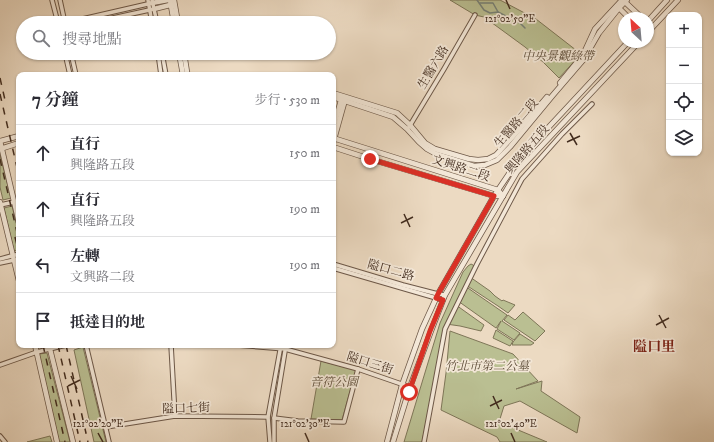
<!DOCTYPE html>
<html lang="zh-TW">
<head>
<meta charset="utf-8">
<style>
  :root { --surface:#fff; --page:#f7f7f7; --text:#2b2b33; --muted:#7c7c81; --line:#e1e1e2 }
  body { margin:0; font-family:"IM FELL DW Pica","Noto Serif TC",serif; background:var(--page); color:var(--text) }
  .controls { position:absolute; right:12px; top:12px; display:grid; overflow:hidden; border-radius:8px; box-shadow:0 1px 3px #0004 }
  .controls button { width:36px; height:36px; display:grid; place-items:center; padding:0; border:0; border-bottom:1px solid var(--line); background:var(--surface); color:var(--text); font:20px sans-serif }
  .compass { position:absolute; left:618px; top:12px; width:36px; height:36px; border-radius:50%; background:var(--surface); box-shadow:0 1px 3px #0004; rotate:334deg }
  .stop { position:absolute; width:12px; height:12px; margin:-9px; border:3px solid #d93025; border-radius:50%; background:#fff }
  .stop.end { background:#d93025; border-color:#fff; box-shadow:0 1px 4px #0008 }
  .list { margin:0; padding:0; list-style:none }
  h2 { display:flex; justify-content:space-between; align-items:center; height:52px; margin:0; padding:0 16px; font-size:17px }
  h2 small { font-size:13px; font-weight:400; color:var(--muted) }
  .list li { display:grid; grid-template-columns:26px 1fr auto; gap:12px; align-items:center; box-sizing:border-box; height:56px; padding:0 16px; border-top:1px solid var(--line) }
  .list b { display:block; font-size:15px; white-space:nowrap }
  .list p { margin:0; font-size:13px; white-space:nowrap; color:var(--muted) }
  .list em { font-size:13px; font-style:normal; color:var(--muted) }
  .icon { flex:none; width:22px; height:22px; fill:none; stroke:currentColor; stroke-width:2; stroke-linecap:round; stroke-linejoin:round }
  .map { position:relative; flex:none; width:714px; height:442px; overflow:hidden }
  .search { position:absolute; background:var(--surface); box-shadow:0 1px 3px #0004; left:16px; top:16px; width:320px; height:44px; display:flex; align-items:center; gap:10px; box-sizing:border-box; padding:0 14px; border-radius:22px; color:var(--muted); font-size:15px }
  .panel { position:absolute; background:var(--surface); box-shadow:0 1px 3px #0004; left:16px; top:72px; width:320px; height:276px; border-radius:8px }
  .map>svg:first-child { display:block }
  .green { fill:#babf92; stroke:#7e7658 }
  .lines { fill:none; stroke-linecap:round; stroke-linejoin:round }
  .stream { stroke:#778279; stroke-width:1.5 }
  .minor-casing { stroke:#6d5848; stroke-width:5.5 }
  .tertiary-casing { stroke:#6d5848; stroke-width:6 }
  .minor { stroke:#f3e7d7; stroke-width:3.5 }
  .tertiary { stroke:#f3e7d7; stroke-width:4.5 }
  .rail { stroke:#432d1f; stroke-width:1.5; stroke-dasharray:7 7; stroke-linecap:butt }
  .route { stroke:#d93025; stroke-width:5 }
  .ticks { fill:none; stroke:#432d1f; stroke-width:1.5 }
  .labels { text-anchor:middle; stroke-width:3.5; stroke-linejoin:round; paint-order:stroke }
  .park-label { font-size:12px; font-style:italic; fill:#5b4a36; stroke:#f3e7d7 }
  .street-label { font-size:12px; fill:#432d1f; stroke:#f3e7d7 }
  .quarter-label { font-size:14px; font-weight:bold; fill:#7a1f14; stroke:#f3e7d7 }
  .ticks-label { font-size:10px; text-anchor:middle; fill:#432d1f; stroke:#f3e7d7; stroke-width:3.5; stroke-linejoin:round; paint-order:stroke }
</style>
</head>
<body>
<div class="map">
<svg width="714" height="442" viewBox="0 0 714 442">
  <rect width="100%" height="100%" fill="#ecdac2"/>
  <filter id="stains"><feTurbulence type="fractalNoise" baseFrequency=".005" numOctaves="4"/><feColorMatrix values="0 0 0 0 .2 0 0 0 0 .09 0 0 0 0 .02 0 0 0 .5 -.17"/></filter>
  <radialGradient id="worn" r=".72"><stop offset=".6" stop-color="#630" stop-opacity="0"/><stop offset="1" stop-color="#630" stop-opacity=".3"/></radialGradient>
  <g class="green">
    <path d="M450,0h50l36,19 45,35 -22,24 -16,-16 -18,-15 -41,-30 -9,-2z"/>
    <path d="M0,155l11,43 -8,2 -3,-13z"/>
    <path d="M12,206l7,28v16l-5,1 -10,-43z"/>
    <path d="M471,264l2,1 1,1 -1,3 -1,2 -26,53 10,-19 28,20 -3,6 -21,-5 -14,-2 -24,118h-18l36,-119 23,-51 5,-6z"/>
    <path d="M470,277l20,14 5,5 7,5 1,-1 12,5 -7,8 -10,-7 -32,-21z"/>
    <path d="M465,286l42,29 -5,6 18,12 -6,7 -17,-11 4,-8 -5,7 -38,-27z"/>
    <path d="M523,312l22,19 -10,10 -31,-21 4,-5 7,5z"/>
    <path d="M496,330l17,11 -3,5 -17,-8z"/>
    <path d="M450,331l63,23 25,27 -22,8 26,-8 -1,10 39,26 -3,16 -57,-32 -16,5 -5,16 48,20h-47l-3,-5 -56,-27 5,-37z"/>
    <path d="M520,334l14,9 -3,2h-19l1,-3z"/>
    <path d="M83,347l23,95h-12l-20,-92z"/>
    <path d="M47,353l23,89h-11l-20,-88z"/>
    <path d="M321,361l35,9 -14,50 -31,-1z"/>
    <path d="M50,436l2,6h-25z"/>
  </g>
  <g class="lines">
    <g class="stream">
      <path d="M477,0l7,10 6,3 8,-1 22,11 5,5"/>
      <path d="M480,3h13l5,9"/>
    </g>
    <defs>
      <g id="minor">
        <path d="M52,0l6,23"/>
        <path d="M60,0l5,23"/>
        <path d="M148,0l4,23"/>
        <path d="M152,0l5,23"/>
        <path d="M65,23l87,-20"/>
        <path d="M90,23l64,-14"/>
        <path d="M65,53l5,22"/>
        <path d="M71,53l5,22"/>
        <path d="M158,53l3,22"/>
        <path d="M162,53l4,22"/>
        <path d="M409,127l35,-58 31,-54"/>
        <path d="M0,205l19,-4"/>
        <path d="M0,259l19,-5"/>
        <path d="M0,263l19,-4"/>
        <path d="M333,264l70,21 35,9 7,1"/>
        <path d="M333,268l110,32"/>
        <path d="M86,345l23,97"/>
        <path d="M171,345l4,71"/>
        <path d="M237,345l48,4 73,20 52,18"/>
        <path d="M0,365l37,-13 29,-7"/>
        <path d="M274,418l24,3 46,1 14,-53"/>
        <path d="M106,427l69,-11 93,1"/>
        <path d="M0,436l5,6"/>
        <path d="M270,442l-2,-25 13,-72"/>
        <path d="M274,442v-24l12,-73"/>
        <path d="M424,442l21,-113 32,-65 45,-85 40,-45 30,-30"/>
      </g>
      <g id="tertiary">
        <path d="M170,0l4,23"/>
        <path d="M174,0l4,23"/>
        <path d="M624,2h1l17,16"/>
        <path d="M152,3l16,-3"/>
        <path d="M619,6v2l10,10"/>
        <path d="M154,9l20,-5"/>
        <path d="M648,21l19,-21"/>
        <path d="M648,32l30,-32"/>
        <path d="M179,53l4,22"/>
        <path d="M184,53l3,19 1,3"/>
        <path d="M560,83l23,-28 12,-26 27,-29"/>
        <path d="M333,93l64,20 13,12 15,18 10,6 34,10 9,1 10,-1 8,-4 21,-23 30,-35"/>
        <path d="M333,97l60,20 14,12 12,13 8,7 9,5 38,12 11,-1 12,-5 13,-13 43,-52 31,-36 15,-26 20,-25 8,-8"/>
        <path d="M333,128l9,-31"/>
        <path d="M333,138l165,52 5,6"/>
        <path d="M0,141l19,82"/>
        <path d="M0,141l19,-5"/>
        <path d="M333,143l12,-43"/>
        <path d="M333,147l37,12 124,37h9"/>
        <path d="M0,149l19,-6"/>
        <path d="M0,202l19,79"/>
        <path d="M35,345l22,97"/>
        <path d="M49,345l24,97"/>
        <path d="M387,442l15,-57 20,-56 16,-35 56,-98 25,-37 109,-117"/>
        <path d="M393,442l17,-55 21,-56 14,-36 72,-123 122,-130"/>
      </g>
    </defs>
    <use href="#minor" class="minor-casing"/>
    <use href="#tertiary" class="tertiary-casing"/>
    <use href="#minor" class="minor"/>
    <use href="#tertiary" class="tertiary"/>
    <g class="rail">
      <path d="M0,78l5,22"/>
      <path d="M0,94l19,82"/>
      <path d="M18,138l1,3"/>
      <path d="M0,159l19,82"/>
      <path d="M15,237l4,16"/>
      <path d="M43,345l22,97"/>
      <path d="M58,345l22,97"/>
      <path d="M66,345l22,97"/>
    </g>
  </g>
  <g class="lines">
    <path class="route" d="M370,159l124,37 -56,98 -2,4 7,2 -13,31 -21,61"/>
  </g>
  <path class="ticks" d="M506,0l4,9M570,133l7,12M567,142l13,-6M404,214l6,13M401,223l12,-6M659,315l7,13M656,325l13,-7M71,376l6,13M68,386l12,-6M493,396l6,13M490,406l12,-6M98,433l5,9M305,433l4,9M511,433l4,9"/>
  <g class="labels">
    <g class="park-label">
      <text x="558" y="60">中央景觀綠帶</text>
      <text x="487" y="370">竹北市第二公墓</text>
      <text x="334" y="386">音符公園</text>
    </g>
    <g class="street-label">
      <text transform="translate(433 67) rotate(-59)" y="4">生醫六路</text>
      <text transform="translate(516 123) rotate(-49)" y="4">生醫路二段</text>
      <text transform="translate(527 149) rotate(-49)" y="4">興隆路五段</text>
      <text transform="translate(461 168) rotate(18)" y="4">文興路二段</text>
      <text transform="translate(391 270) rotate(16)" y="4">隘口二路</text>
      <text transform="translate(370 363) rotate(18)" y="4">隘口三街</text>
      <text transform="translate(186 408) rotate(-2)" y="4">隘口七街</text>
    </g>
    <g class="quarter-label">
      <text x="654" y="351">隘口里</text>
    </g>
  </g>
  <g class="ticks-label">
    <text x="510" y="22">121°02'50"E</text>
    <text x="98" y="427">121°02'20"E</text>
    <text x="305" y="427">121°02'30"E</text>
    <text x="511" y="427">121°02'40"E</text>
  </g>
  <rect width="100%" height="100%" filter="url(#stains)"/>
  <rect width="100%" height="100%" fill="url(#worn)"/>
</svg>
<div class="controls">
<button>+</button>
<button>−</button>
<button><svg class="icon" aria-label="locate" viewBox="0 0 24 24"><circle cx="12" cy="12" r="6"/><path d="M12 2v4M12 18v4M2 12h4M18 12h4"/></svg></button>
<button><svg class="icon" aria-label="layers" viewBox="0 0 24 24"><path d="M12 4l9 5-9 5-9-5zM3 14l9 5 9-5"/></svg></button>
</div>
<svg class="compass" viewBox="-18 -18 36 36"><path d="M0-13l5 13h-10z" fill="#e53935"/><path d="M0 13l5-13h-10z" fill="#7c7c81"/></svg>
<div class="stop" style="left:409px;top:392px"></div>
<div class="stop end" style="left:370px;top:159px"></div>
<div class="search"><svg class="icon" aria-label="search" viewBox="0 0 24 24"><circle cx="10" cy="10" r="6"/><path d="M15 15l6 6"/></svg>搜尋地點</div>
<section class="panel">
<h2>7 分鐘<small>步行 · 530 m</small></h2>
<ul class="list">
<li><svg class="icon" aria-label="ahead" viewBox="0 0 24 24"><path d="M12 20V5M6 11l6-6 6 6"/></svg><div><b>直行</b><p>興隆路五段</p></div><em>150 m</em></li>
<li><svg class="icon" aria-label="ahead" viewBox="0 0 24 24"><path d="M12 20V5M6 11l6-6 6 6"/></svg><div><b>直行</b><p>興隆路五段</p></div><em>190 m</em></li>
<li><svg class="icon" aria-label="left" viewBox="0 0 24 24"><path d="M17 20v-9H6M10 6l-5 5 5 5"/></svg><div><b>左轉</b><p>文興路二段</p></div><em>190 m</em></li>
<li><svg class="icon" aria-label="arrive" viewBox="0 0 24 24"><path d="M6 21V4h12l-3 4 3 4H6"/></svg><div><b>抵達目的地</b></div></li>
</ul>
</section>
</div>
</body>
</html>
